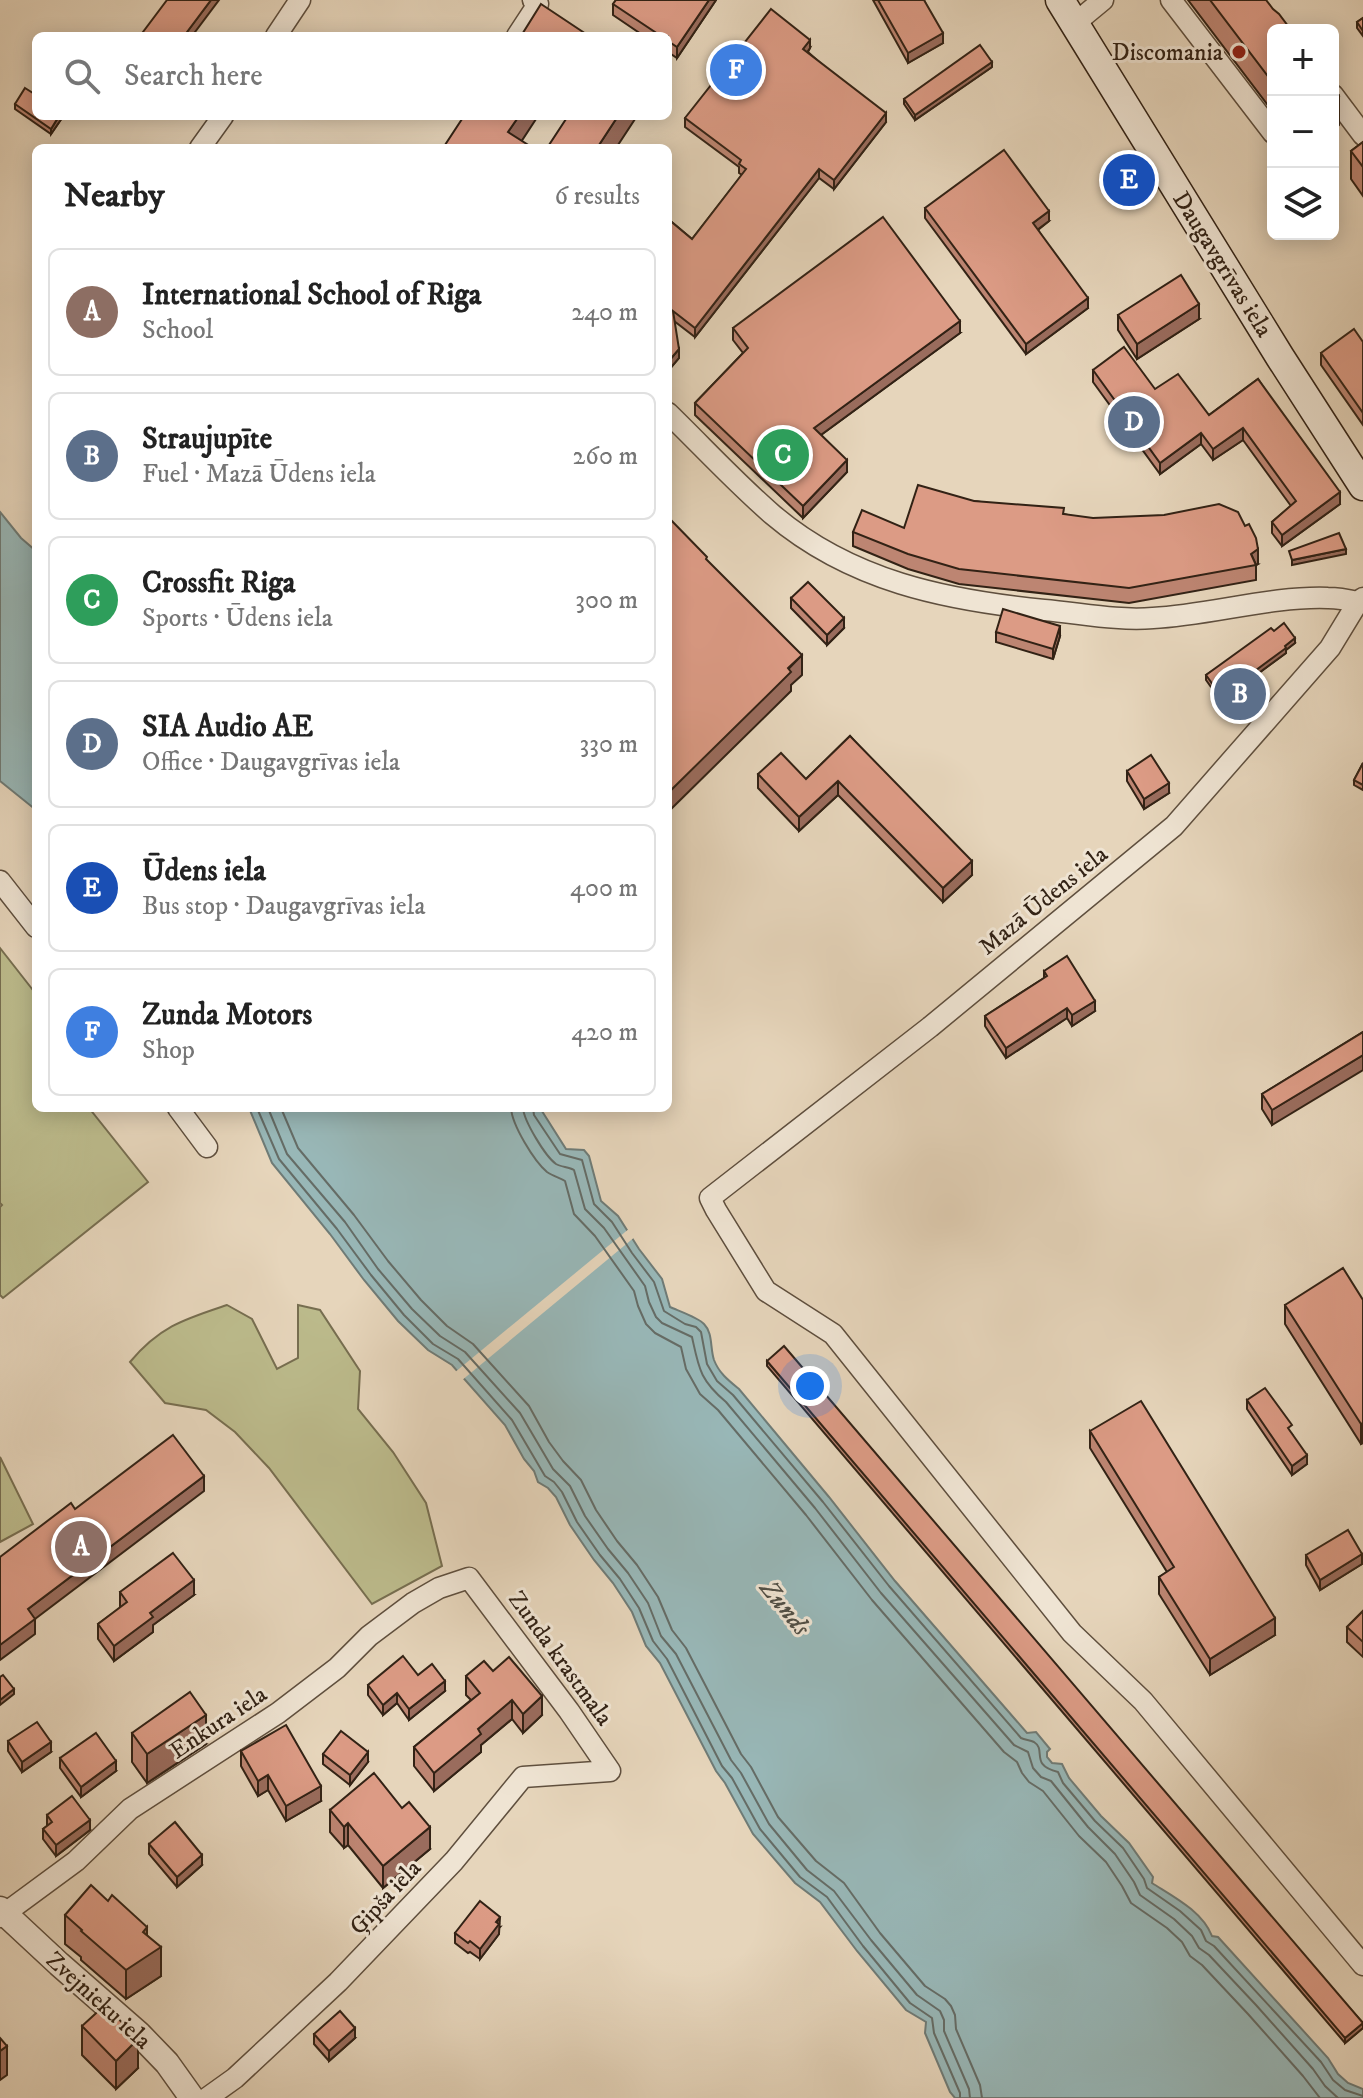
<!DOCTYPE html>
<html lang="en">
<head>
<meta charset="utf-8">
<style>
  :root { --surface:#fff; --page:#f2f2f2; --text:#222; --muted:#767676; --line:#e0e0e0; --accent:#8f2418 }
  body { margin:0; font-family:"IM FELL DW Pica",serif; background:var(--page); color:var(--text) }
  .controls { position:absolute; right:24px; top:24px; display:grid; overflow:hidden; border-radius:12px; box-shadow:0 4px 20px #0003 }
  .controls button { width:72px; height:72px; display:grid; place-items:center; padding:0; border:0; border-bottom:2px solid var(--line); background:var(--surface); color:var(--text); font:40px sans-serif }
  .you { position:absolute; left:810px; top:1386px; width:28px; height:28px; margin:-20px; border:6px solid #fff; border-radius:50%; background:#1a73e8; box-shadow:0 0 0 12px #1a73e833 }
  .badge { display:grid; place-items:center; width:52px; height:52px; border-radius:50%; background:var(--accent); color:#fff; font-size:26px; font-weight:700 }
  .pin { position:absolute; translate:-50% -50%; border:4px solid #fff; box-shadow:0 2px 8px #0006 }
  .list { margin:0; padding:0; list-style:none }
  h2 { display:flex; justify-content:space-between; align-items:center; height:104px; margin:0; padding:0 32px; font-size:34px }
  h2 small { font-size:26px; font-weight:400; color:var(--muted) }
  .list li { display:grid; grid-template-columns:52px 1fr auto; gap:24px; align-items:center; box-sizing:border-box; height:128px; margin:0 16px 16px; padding:0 16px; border:2px solid var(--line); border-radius:12px }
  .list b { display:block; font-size:30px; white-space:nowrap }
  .list p { margin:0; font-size:26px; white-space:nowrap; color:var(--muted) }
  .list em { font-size:26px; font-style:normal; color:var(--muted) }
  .icon { flex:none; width:44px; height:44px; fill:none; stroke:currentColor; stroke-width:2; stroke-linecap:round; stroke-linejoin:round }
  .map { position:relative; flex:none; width:1363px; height:2098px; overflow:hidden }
  .search { position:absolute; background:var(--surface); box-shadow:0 4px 20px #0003; left:32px; top:32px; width:640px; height:88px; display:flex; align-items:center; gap:20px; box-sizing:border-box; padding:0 28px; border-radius:12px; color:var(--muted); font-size:30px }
  .panel { position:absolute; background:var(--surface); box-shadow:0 4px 20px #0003; left:32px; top:144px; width:640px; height:968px; border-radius:12px }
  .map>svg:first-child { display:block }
  .green { fill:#bcbb8c; stroke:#776e50; stroke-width:2 }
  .water { fill:#98b7b7; stroke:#6f7b76; stroke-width:2 }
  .pier { fill:#e6d5bb }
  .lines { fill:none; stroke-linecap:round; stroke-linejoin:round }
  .shore { stroke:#656c66; stroke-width:2 }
  .minor-casing { stroke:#5f4f3e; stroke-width:23 }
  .tertiary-casing { stroke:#5f4f3e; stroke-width:27 }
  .secondary-casing { stroke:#322215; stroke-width:31 }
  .minor { stroke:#efe4d3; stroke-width:20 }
  .tertiary { stroke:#efe4d3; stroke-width:24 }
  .secondary { stroke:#efe4d3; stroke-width:28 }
  .wall { fill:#bd8572; stroke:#322215; stroke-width:2 }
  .shaded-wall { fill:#9a6c5d; stroke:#322215; stroke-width:2 }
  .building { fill:#dc9b85; stroke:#322215; stroke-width:2 }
  .poi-dot { fill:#8f2418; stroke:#efe4d3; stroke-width:3 }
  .labels { text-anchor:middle; stroke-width:6; stroke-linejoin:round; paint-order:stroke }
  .poi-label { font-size:24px; fill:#322215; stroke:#efe4d3; text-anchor:end }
  .street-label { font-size:24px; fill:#322215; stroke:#efe4d3 }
  .water-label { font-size:26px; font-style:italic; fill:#514f46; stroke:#efe4d3 }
</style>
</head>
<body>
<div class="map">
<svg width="1363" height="2098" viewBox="0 0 1363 2098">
  <rect width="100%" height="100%" fill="#e6d5bb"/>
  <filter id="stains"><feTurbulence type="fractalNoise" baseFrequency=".0025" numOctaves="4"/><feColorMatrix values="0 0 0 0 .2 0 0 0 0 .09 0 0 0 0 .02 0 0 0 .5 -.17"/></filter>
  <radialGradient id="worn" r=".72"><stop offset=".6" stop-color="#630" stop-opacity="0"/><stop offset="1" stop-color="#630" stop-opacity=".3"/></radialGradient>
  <g class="green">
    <path d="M0,948l36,46v114h53l59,74 -145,116 -3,-3v-88l2,-2 -2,-2z"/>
    <path d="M227,1305l25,14 25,50 21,-11v-53l22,5 40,61 -2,38 35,43 33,51 16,63 -70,38 -103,-136 -34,-36 -29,-22 -41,-7 -35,-41c30,-36 55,-43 97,-57z"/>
    <path d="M0,1457l33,67 -33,18z"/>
  </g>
  <g class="water">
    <path d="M0,512l21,26 15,13v259l-36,-29z"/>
    <path d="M249,1108h291l26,41 18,1 5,6 12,45 17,15 21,33 23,30 8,28c9,4 29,11 34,17 9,9 6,24 10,36 5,13 14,20 25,29l90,108 66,84 132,152 9,-1 14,17 -3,3v5l5,6 10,1 7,14 32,38 28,27 24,34 -1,6c22,14 50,28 60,53l6,1 110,121 10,16 10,9 15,6v9h-408l-5,-6 -25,-59 1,-11 -20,-12 -49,-59 -37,-49 -25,-19 -42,-49 -28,-51 -9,-12 -56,-108 -14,-17 -14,-34 -19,-29 -19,-23 -24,-35 -14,-28 -8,-9 -10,-6 -4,-11 -10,-12 -19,-34 -53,-60 -24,-15 -30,-29 -34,-41 -34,-46 -58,-71z"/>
  </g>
  <path class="pier" d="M630,1228l6,8 -175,145 -7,-8z"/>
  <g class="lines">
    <g class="shore">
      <path d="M257,1108l22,51 58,70 34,46 33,40 29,29 25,15 54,61 33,56 9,6 8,10 15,30 23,33 20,24 19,29 14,33 14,18 55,107 10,12 28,51 40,48 27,20 36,49 47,57 22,15 2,15 26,60v5"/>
      <path d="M268,1108l19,46 58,68 33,47 34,40 28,27 25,16 55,61 33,56 17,17 15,30 23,33 20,24 20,30 13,33 15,18 55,106 10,13 28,51 38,46 27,21 37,49 46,55 23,16 4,9v11l25,58 1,9"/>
      <path d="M281,1108l17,40 56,67 34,46 33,39 26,26 26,18 56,62 20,36 14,19 18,19 15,30 21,31 20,24 21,32 14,33 14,18 55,106 10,13 27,50 38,44 28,22 36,50 45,53 20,13 6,7 4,9 1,14 24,56 2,13"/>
      <path d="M511,1108c1,17 23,53 36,64 6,4 13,6 18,9l9,33 21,22 39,55 4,15 8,18 9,9 26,14 5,22 14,25 18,16 88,105 66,85 132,152 13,10 5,11 7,9 14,9 36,45 27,26 16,24 9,17 36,25 15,14 8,14 12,9 46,49 55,62 17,22"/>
      <path d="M523,1108c1,13 22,48 33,56 5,3 13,3 18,6l11,39 19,19 41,58 4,16 7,15 6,6 30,14c7,32 8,43 34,65l89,106 66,85 133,152 14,7 5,16 8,9 10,4 37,46 27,27 19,28 6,13 34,24 18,17 7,12 10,7 47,50 57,64 12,17 13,12"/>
      <path d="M533,1108l1,7 26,39 22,6 12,44 18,18 20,31 22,29 10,29 21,13 11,3 5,5 6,32 10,17 16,14 90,107 66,84 132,152c4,2 9,2 13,4 13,8 -5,23 24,30l5,11 32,38 28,27 21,31 3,9 33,23 21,19 5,11 8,5 107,116 12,18 12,10 18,6"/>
    </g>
    <defs>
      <g id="minor">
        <path d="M1171,0l102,133"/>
        <path d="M1074,24l29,-24"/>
        <path d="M276,36l24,-36"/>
        <path d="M517,36l21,-32 -5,-4"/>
        <path d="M1333,95l30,40"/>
        <path d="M200,148l23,-32"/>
        <path d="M668,413c35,34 68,70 105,102 78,66 172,85 271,95 36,3 73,11 109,8 58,-3 117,-22 175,-20 10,0 21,2 30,4"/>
        <path d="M1363,598l-5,4 -28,46 -156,178 -244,201 -220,171 6,12 50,81 67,43 239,299 71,68 220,264"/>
        <path d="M0,881l36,46"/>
        <path d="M178,1108l29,39"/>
        <path d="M0,1917l76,-56 54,-52 148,-96 59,-45 32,-32 44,-33 26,-15 30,-10 100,133 41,60 -87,6 -69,84 -116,121 -103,96 -28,20"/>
      </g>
      <path id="tertiary" d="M0,1909l59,55 80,70 28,29 25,35"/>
      <path id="secondary" d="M1060,0l220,357 83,129"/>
    </defs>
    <use href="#minor" class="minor-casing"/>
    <use href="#tertiary" class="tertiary-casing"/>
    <use href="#secondary" class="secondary-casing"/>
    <use href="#minor" class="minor"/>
    <use href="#tertiary" class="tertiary"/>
    <use href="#secondary" class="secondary"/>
  </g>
  <g class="wall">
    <path d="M616,0h100l-39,58 -9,-6v-16h-24l-31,-21v-11z"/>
    <path d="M873,0h51l19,43 -35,20z"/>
    <path d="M1188,0h78l7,30v82z"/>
    <path d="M1363,18v18l-6,-8v-6z"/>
    <path d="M810,48l-2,4 78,70 -52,67 -15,-11 -124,159 -21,-16 5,37 -11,13v-152l24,20 50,-64 -3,-2v-6l-54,-40v-9z"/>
    <path d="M992,67l-77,53 -11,-16v-5z"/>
    <path d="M15,104l47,12v2l-11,16 -36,-25z"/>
    <path d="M1363,142v54l-12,-17v-28z"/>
    <path d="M925,208l124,13 -11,9 50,78 -62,46 -101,-136z"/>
    <path d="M1118,315l81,4 -62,40 -19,-29z"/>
    <path d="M733,328l227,5 -139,102 26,37 -44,46 -108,-103v-12l48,-50 -10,-13z"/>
    <path d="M1363,342v83l-42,-60v-12z"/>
    <path d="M1093,370l62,19 54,26 49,-36 82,125 -58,42 -10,-13v-11l19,-16 -48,-66 -30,20 -12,-16 -41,30 -67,-92z"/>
    <path d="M974,501l90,13 194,50 -2,1v15l-127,23 -170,-19 -51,-15 -55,-23v-14l51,-4z"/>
    <path d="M791,598l53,30 -17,17 -36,-37z"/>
    <path d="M1274,631l21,12 -9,7v3l-65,48 -15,-21v-5z"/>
    <path d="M996,632l64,4 -7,23 -57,-17z"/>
    <path d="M850,736l122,139 -29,27 -105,-107 -39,36 -41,-43v-14l48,5z"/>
    <path d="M1363,763v27l-9,-5v-5z"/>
    <path d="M1127,771l42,22 -25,16 -17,-28z"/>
    <path d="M1044,971l51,40 -23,15 -5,-8 -61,40 -21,-32v-10l59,-38z"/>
    <path d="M1363,1032l-91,93 -10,-16v-15z"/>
    <path d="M1363,1300v143l-2,1 -76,-120v-19z"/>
    <path d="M767,1361l596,662v5l-18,15 -578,-677z"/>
    <path d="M1247,1400l45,34 15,30 -15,11 -45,-66z"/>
    <path d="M1090,1431l185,204 -65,40 -51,-81v-17l8,-5 -77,-124z"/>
    <path d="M1306,1555l56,9 -42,26 -14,-25z"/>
    <path d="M120,1592l74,3 -41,30v7l-39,29 -16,-22v-15l22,-16z"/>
    <path d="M1363,1611v46l-16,-15v-15z"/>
    <path d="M493,1671l49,44 -19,18 -11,-14 -31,26v7l-47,39 -20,-25v-19l57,-47 -5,-5v-19z"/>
    <path d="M418,1675l27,16 -36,29 -12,-17 -14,12 -15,-20v-10z"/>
    <path d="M132,1733l74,11 -59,39 -15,-21z"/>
    <path d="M8,1741l43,11 -29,20 -14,-21z"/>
    <path d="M241,1751l80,50 -35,20 -18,-31 -10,6 -17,-30z"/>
    <path d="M323,1754l45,8 -18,23 -27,-21z"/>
    <path d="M60,1758l56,13 -35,26 -21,-29z"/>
    <path d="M330,1810l100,39 -47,39 -35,-43 -4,3 -14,-16z"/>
    <path d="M47,1815l43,15 -34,26 -13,-17v-10l4,-3z"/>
    <path d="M149,1844l53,21 -25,22 -28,-33z"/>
    <path d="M65,1915l82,20 14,41 -35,23 -45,-39v-3l-16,-13z"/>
    <path d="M500,1927l-1,1v6l-19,25 -10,-7 -2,1 -13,-10v-10z"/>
    <path d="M82,2026l56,42 -22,21 -34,-34z"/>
    <path d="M314,2034l41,4 -26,23 -15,-17z"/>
  </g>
  <g class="shaded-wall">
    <path d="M211,0h8l-27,36h-8z"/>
    <path d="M709,0h7l-39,58v-11z"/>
    <path d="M943,33v10l-35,20v-10z"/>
    <path d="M810,40v8l-7,10v-9z"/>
    <path d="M992,62v5l-77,53v-5z"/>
    <path d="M1339,96v29l-6,5v-29z"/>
    <path d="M886,113v9l-52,67v-9z"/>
    <path d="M59,116h3v2l-11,16v-5z"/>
    <path d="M519,116h19l-21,32 -9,-16z"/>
    <path d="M618,116h19l-21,32h-19z"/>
    <path d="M819,169v9l-124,159v-9z"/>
    <path d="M1049,211v10l-16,12v-10z"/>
    <path d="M1088,298v10l-62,46v-10z"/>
    <path d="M1199,304v15l-62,40v-15z"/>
    <path d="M960,321v12l-146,107v-12z"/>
    <path d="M679,349v9l-11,13v-9z"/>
    <path d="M1243,428v12l-30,20v-11z"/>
    <path d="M1201,433v11l-41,30v-11z"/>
    <path d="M847,460v12l-44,46v-12z"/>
    <path d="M1340,492v12l-58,42v-11z"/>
    <path d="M1258,549v15l-2,1 -5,-11z"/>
    <path d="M1346,549v5l-54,11v-5z"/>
    <path d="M844,618v10l-17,17v-10z"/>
    <path d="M1060,626v10l-7,23v-10z"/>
    <path d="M1295,638v5l-9,7v3l-65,48v-5z"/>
    <path d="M802,655v20l-11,10v6l-123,121v-19z"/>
    <path d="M838,781v14l-39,36v-14z"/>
    <path d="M1169,783v10l-25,16v-10z"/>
    <path d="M972,861v14l-29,27v-14z"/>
    <path d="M1095,1001v10l-23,15v-11z"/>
    <path d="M1067,1008v10l-61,40v-10z"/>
    <path d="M1363,1055v15l-91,55v-15z"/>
    <path d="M1363,1423v20l-2,1v-20z"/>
    <path d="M1307,1455v9l-15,11v-9z"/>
    <path d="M204,1476v15l-169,128v15l-35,26v-15l28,-36z"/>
    <path d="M1362,1554v10l-42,26v-10z"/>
    <path d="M194,1580v15l-41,30v7l-39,29v-15l36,-33z"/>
    <path d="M1275,1618v17l-65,40v-16z"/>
    <path d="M445,1681v10l-36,29v-11z"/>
    <path d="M14,1689v5l-14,11v-5z"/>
    <path d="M397,1693v10l-14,12v-10z"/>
    <path d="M542,1696v19l-19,18v-19z"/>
    <path d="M512,1700v19l-31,26v7l-47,39v-18l44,-44z"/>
    <path d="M206,1715v29l-59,39v-29z"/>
    <path d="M51,1742v10l-29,20v-10z"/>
    <path d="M368,1752v10l-18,23v-10z"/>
    <path d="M116,1761v10l-35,26v-10z"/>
    <path d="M268,1775v15l-10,6v-15z"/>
    <path d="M321,1786v15l-35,20v-15z"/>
    <path d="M90,1820v10l-34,26v-11z"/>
    <path d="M348,1823v22l-4,3v-21z"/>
    <path d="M430,1827v22l-47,39v-22z"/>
    <path d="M202,1855v10l-25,22v-10z"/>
    <path d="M500,1917l-1,17 -19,25v-10z"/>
    <path d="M147,1927v28l14,-8v29l-35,23v-29l17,-38z"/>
    <path d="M1363,2023v5l-18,15v-5z"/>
    <path d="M355,2028v10l-26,23v-10z"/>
    <path d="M138,2039v29l-22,21v-28z"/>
    <path d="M7,2046v29l-7,5v-29z"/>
  </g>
  <g class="building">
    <path d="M167,0h44l-27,36h-35l-6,-4z"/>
    <path d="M616,0h93l-32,47 -9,-6v-5h-7l-48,-32z"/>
    <path d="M878,0h46l19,33 -35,20z"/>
    <path d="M1210,0h56l7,9 6,5 12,16h-18v53z"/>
    <path d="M541,4l48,32h-68z"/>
    <path d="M771,9l39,31 -7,9 83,64 -52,67 -15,-11 -124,159 -22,-17 6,38 -11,13v-143l24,20 54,-70 -7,-5 2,-4 -56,-42z"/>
    <path d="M1363,18v13l-6,-9z"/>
    <path d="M980,45l12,17 -77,53 -11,-16z"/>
    <path d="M25,88l11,7v21h23l-8,13 -36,-25z"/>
    <path d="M1333,88l6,8 -6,5z"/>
    <path d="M464,116h55l-11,16 25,16h-90z"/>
    <path d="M568,116h50l-21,32h-50z"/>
    <path d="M1363,142v25l-12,-16z"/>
    <path d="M1004,150l45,61 -16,12 55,75 -62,46 -101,-136z"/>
    <path d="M883,217l77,104 -146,107 33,32 -44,46 -108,-103 53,-55 -15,-20z"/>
    <path d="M1181,275l18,29 -62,40 -19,-29z"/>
    <path d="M1354,329l9,13v71l-42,-60z"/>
    <path d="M1124,347l31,42 23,-15 31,41 49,-36 82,113 -58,43 -10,-13 24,-21 -53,-73 -30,21 -12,-16 -41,30 -67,-93z"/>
    <path d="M918,485l56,16 90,7 -1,6 30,4 71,-3 55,-11 19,8 7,14 4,-2 7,14 2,11 -7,5 5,11 -127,23 -170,-19 -51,-15 -55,-22 9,-22 42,18z"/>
    <path d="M668,517l39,40 -1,2 96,96 -14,13 3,4 -123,121z"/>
    <path d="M1339,533l7,16 -54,11 -3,-9z"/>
    <path d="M808,582l36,36 -17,17 -36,-37z"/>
    <path d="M1003,609l57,17 -7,23 -57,-17z"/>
    <path d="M1284,623l11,15 -10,8 1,2 -65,48 -15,-21 65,-47 3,3z"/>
    <path d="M850,736l122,125 -29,27 -105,-107 -39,36 -41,-43 23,-21 25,26z"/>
    <path d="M1151,755l18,28 -25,16 -17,-28z"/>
    <path d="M1363,763v22l-9,-5z"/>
    <path d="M1067,956l28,45 -23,14 -5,-7 -61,40 -21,-32 62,-40 -3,-5z"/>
    <path d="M1363,1032v23l-91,55 -10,-16z"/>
    <path d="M1343,1268l20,32v123l-2,1 -76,-119z"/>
    <path d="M784,1346l579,677 -18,15 -578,-677z"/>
    <path d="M1265,1388l27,37 -4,3 19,27 -15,11 -45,-66z"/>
    <path d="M1141,1401l134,217 -65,41 -51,-82 15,-10 -84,-136z"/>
    <path d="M173,1435l31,41 -176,133 7,10 -35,26v-88l71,-54 4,6z"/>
    <path d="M1348,1530l14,24 -42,26 -14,-25z"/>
    <path d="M173,1553l21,27 -44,33 3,4 -39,29 -16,-22 29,-22 -7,-10z"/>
    <path d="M1363,1611v31l-16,-15z"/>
    <path d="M403,1656l15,19 14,-11 13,17 -36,28 -12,-16 -14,12 -15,-20z"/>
    <path d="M509,1657l33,39 -19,18 -11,-14 -34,29 3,5 -47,39 -20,-26 66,-54 -14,-17 18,-15 9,10z"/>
    <path d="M3,1675l11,14 -14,11v-23z"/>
    <path d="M190,1692l16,23 -59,39 -15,-21z"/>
    <path d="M37,1722l14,20 -29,20 -14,-21z"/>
    <path d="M286,1725l35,61 -35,20 -18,-31 -10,6 -17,-30z"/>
    <path d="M341,1731l27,21 -18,23 -27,-21z"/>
    <path d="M96,1733l20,28 -35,26 -21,-29z"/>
    <path d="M374,1773l28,35 7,-6 21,25 -47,39 -35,-43 -4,4 -14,-17z"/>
    <path d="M72,1796l18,24 -34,25 -13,-16 9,-7 -5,-7z"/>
    <path d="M175,1822l27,33 -25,22 -28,-33z"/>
    <path d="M91,1885l17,16 4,-6 35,32 -4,5 18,15 -35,23 -45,-39 1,-1 -17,-15z"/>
    <path d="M480,1901l20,16 -4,5 3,2 -19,25 -10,-8 -2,2 -13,-10z"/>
    <path d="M105,2005l33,34 -22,22 -34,-35z"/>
    <path d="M340,2011l15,17 -26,23 -15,-17z"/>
    <path d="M0,2038l7,8 -7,5z"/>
  </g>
  <circle class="poi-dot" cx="1239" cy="52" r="8"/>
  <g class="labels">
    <g class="poi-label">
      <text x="1223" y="60">Discomania</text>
    </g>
    <g class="street-label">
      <text transform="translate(1223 264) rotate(58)" y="8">Daugavgrīvas iela</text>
      <text transform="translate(1043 900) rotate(-39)" y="8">Mazā Ūdens iela</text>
      <text transform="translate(561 1658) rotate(54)" y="8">Zunda krastmala</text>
      <text transform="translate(218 1722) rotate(-34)" y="8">Enkura iela</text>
      <text transform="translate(385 1897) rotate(-47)" y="8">Ģipša iela</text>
      <text transform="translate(99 2000) rotate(42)" y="8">Zvejnieku iela</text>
    </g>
    <g class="water-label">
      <text transform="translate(786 1607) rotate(51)" y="9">Zunds</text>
    </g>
  </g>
  <rect width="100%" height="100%" filter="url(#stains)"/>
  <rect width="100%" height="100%" fill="url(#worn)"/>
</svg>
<div class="controls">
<button>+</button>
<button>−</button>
<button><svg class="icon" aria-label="layers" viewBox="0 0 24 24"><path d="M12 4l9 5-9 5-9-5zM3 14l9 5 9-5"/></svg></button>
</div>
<div class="you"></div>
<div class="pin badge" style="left:81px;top:1547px;background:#8d6e63">A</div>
<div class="pin badge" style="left:1240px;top:694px;background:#5c6f8a">B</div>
<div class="pin badge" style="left:783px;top:455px;background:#2e9e5b">C</div>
<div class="pin badge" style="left:1134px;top:422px;background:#5c6f8a">D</div>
<div class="pin badge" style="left:1129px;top:180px;background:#1a4fb4">E</div>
<div class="pin badge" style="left:736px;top:70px;background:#3f7fe0">F</div>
<div class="search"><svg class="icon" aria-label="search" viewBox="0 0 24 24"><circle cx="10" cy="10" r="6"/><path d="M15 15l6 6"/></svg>Search here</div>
<section class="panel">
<h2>Nearby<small>6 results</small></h2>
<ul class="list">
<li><span class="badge" style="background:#8d6e63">A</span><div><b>International School of Riga</b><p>School</p></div><em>240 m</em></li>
<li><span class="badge" style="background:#5c6f8a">B</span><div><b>Straujupīte</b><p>Fuel · Mazā Ūdens iela</p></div><em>260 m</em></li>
<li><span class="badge" style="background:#2e9e5b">C</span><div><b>Crossfit Riga</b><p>Sports · Ūdens iela</p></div><em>300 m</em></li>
<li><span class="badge" style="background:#5c6f8a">D</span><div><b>SIA Audio AE</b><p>Office · Daugavgrīvas iela</p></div><em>330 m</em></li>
<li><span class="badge" style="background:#1a4fb4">E</span><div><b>Ūdens iela</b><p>Bus stop · Daugavgrīvas iela</p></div><em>400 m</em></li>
<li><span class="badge" style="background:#3f7fe0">F</span><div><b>Zunda Motors</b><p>Shop</p></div><em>420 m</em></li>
</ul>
</section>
</div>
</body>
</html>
